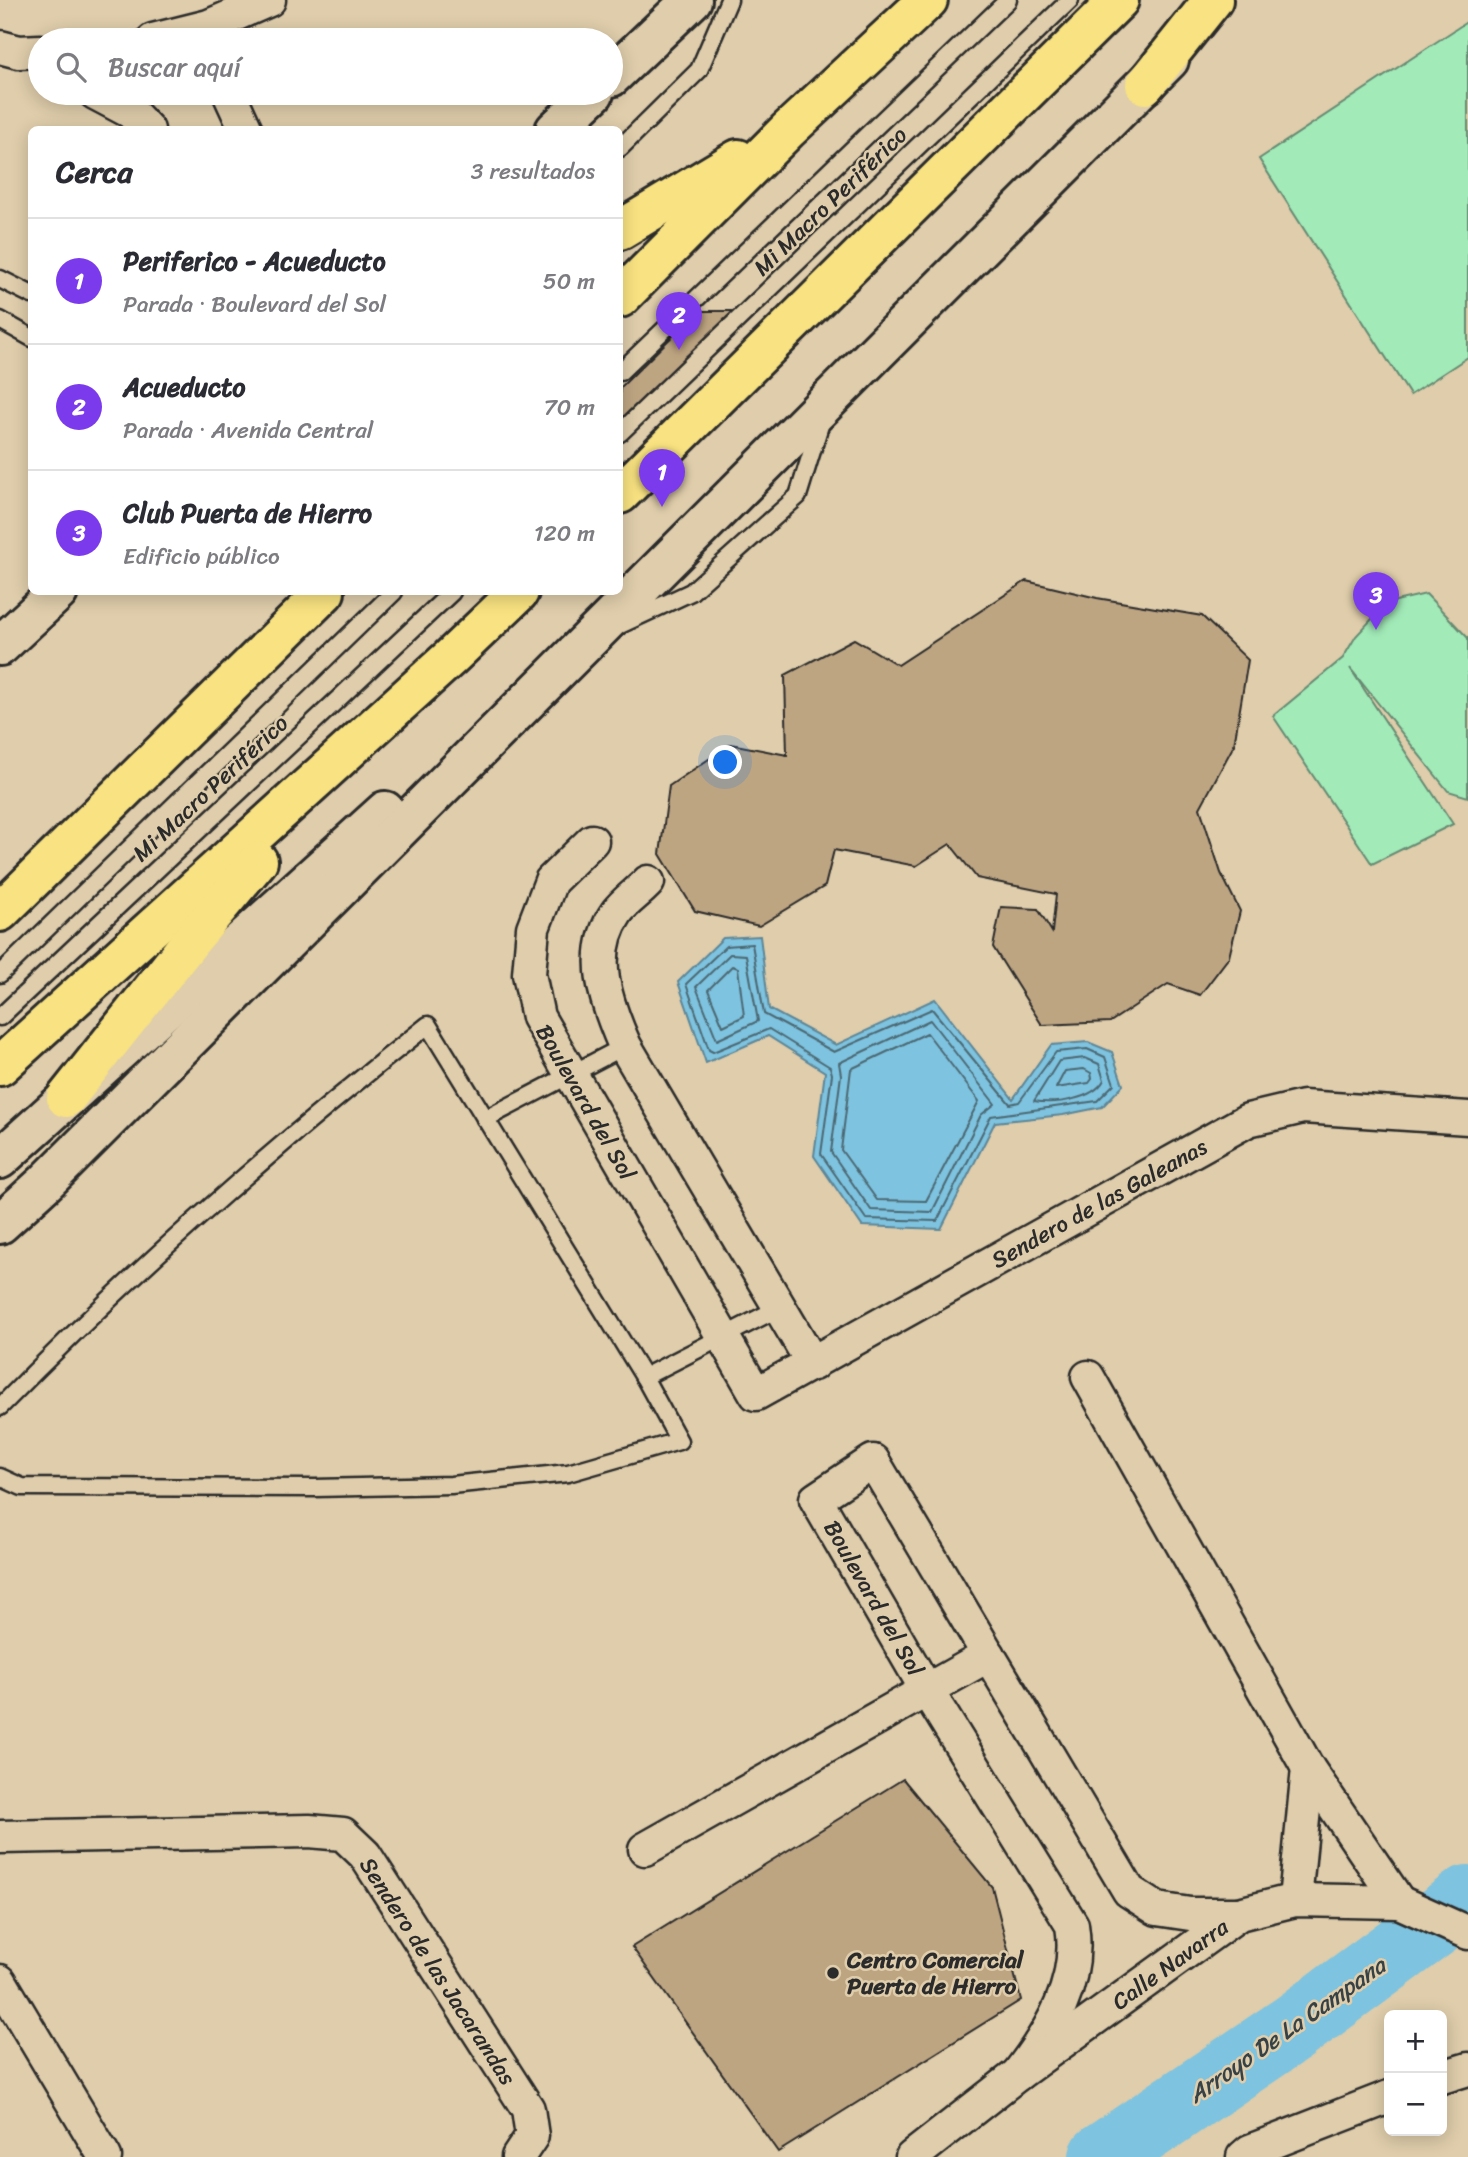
<!DOCTYPE html>
<html lang="es">
<head>
<meta charset="utf-8">
<style>
  :root { --surface:#fff; --page:#f2f2f3; --text:#2b2b33; --muted:#7c7c81; --line:#e1e1e2; --accent:#7c3aed }
  body { margin:0; font-family:Sriracha,sans-serif; background:var(--page); color:var(--text) }
  .controls { position:absolute; right:21px; bottom:21px; display:grid; overflow:hidden; border-radius:10px; box-shadow:0 4px 18px #0003 }
  .controls button { width:63px; height:63px; display:grid; place-items:center; padding:0; border:0; border-bottom:2px solid var(--line); background:var(--surface); color:var(--text); font:35px sans-serif }
  .you { position:absolute; left:726px; top:763px; width:24px; height:24px; margin:-18px; border:5px solid #fff; border-radius:50%; background:#1a73e8; box-shadow:0 0 0 10px #1a73e833 }
  .badge { display:grid; place-items:center; width:46px; height:46px; border-radius:50%; background:var(--accent); color:#fff; font-size:23px; font-weight:700 }
  .pin { position:absolute; translate:-50% -58px; filter:drop-shadow(0 2px 4px #0008) }
  .pin::after { content:''; position:absolute; top:37px; width:24px; height:21px; background:inherit; clip-path:polygon(0 0,100% 0,50% 100%) }
  .list { margin:0; padding:0; list-style:none }
  h2 { display:flex; justify-content:space-between; align-items:center; height:91px; margin:0; padding:0 28px; font-size:30px }
  h2 small { font-size:23px; font-weight:400; color:var(--muted) }
  .list li { display:grid; grid-template-columns:46px 1fr auto; gap:21px; align-items:center; box-sizing:border-box; height:126px; padding:0 28px; border-top:2px solid var(--line) }
  .list b { display:block; font-size:26px; white-space:nowrap }
  .list p { margin:0; font-size:23px; white-space:nowrap; color:var(--muted) }
  .list em { font-size:23px; font-style:normal; color:var(--muted) }
  .icon { flex:none; width:38px; height:38px; fill:none; stroke:currentColor; stroke-width:2; stroke-linecap:round; stroke-linejoin:round }
  .map { position:relative; flex:none; width:1468px; height:2157px; overflow:hidden }
  .search { position:absolute; background:var(--surface); box-shadow:0 4px 18px #0003; left:28px; top:28px; width:595px; height:77px; display:flex; align-items:center; gap:18px; box-sizing:border-box; padding:0 24px; border-radius:38px; color:var(--muted); font-size:26px }
  .panel { position:absolute; background:var(--surface); box-shadow:0 4px 18px #0003; left:28px; top:126px; width:595px; height:469px; border-radius:10px }
  .map>svg:first-child { display:block }
  .green { fill:#a2eab8; stroke:#668a72; stroke-width:2 }
  .water { fill:#7ec3df; stroke:#5d8697; stroke-width:2 }
  .lines { fill:none; stroke-linecap:round; stroke-linejoin:round }
  .shore { stroke:#4c6873; stroke-width:2 }
  .river { stroke:#7ec3df; stroke-width:68 }
  .building { fill:#bea582; stroke:#2b2b2b; stroke-width:2 }
  .service-casing { stroke:#2b2b2b; stroke-width:21 }
  .minor-casing { stroke:#2b2b2b; stroke-width:37 }
  .secondary-casing { stroke:#2b2b2b; stroke-width:44 }
  .motorway-casing { stroke:#2b2b2b; stroke-width:44 }
  .service { stroke:#dfcdab; stroke-width:16 }
  .minor { stroke:#dfcdab; stroke-width:32 }
  .secondary { stroke:#dfcdab; stroke-width:38 }
  .motorway { stroke:#f8e281; stroke-width:38 }
  .poi-dot { fill:#2b2b2b; stroke:#dfcdab; stroke-width:2.5 }
  .labels { text-anchor:middle; stroke-width:5; stroke-linejoin:round; paint-order:stroke }
  .street-label { font-size:23px; fill:#2b2b2b; stroke:#dfcdab }
  .poi-label { font-size:23px; font-weight:bold; fill:#2b2b2b; stroke:#dfcdab; text-anchor:start }
  .water-label { font-size:24px; font-style:italic; fill:#374246; stroke:#dfcdab }
</style>
</head>
<body>
<div class="map">
<svg width="1468" height="2157" viewBox="0 0 1468 2157">
  <rect width="100%" height="100%" fill="#dfcdab"/>
  <filter id="ink" filterUnits="userSpaceOnUse"><feTurbulence type="fractalNoise" baseFrequency=".0143" numOctaves="2"/><feDisplacementMap in="SourceGraphic" scale="14" xChannelSelector="R" yChannelSelector="G"/><feConvolveMatrix kernelMatrix="1 2 1 2 8 2 1 2 1" color-interpolation-filters="sRGB"/></filter>
  <g filter="url(#ink)">
    <g class="green">
      <path d="M1468,21v336l-58,38 -151,-236z"/>
      <path d="M1426,594l42,44v159l-20,-6 -98,-123 103,156 -81,40 -99,-148 70,-58 13,-22 31,-33z"/>
    </g>
    <path class="water" d="M760,936l9,73 67,36 99,-46 78,100 38,-54 37,-3 24,10 11,33 -21,22 -39,8 -68,7 -54,107 -79,-3 -48,-70 11,-84 -57,-36 -62,27 -28,-81 45,-44z"/>
    <g class="lines">
      <g class="shore">
        <path d="M752,944l12,70 70,38 98,-43 78,95 9,-2 37,-50 31,-3 18,8 9,27 -17,17 -106,15 -54,105 -71,-2 -45,-65 11,-80 -2,-7 -61,-38 -56,23 -4,-2 -23,-66 40,-38z"/>
        <path d="M730,954l16,1 12,66 -41,19 -21,-53z"/>
        <path d="M732,966l6,2 6,48 -21,10 -15,-36z"/>
        <path d="M930,1020l65,84 -14,11 -49,97 -61,-2 -40,-58 10,-77 -2,-12z"/>
        <path d="M927,1033l52,68 -53,100 -49,-1 -36,-50 10,-81z"/>
        <path d="M1085,1058l14,6 5,16c-10,19 -49,25 -70,21l25,-40z"/>
        <path d="M1084,1069l7,4 1,6 -3,4 -33,5 9,-17z"/>
      </g>
      <path class="river" d="M1103,2157l190,-129 175,-129"/>
    </g>
    <g class="building">
      <path d="M698,311h43l-121,115v-38z"/>
      <path d="M1026,581l71,17 105,18 46,44 -14,85 -34,63 21,65 19,38 -11,46 -29,38 -32,-11 -58,38 -68,3 -49,-78 8,-40 37,2 14,23 4,-38 -79,-16 -27,-34 -34,22 -82,-16 -9,36 -66,40 -64,-15 -35,-57 9,-68 62,-42 56,11 -2,-80 69,-36 44,26z"/>
      <path d="M903,1779l89,108 29,113 -243,152 -146,-205z"/>
    </g>
    <g class="lines">
      <defs>
        <g id="service">
          <path d="M620,148l79,-78 30,-70"/>
          <path d="M0,279l32,16"/>
          <path d="M0,320l32,18"/>
          <path d="M620,372l388,-372"/>
          <path d="M620,433l450,-433"/>
          <path d="M620,625l71,-33 107,-96 23,-74"/>
          <path d="M0,974l394,-382"/>
          <path d="M0,1017l452,-425"/>
          <path d="M485,1119l140,-73"/>
          <path d="M0,1407c134,-137 278,-264 428,-382l216,352"/>
          <path d="M0,1477l22,10 293,1 136,-3 117,-12 111,-32 -35,-64 135,-69"/>
        </g>
        <g id="minor">
          <path d="M153,40l56,-14 60,-26"/>
          <path d="M0,47l19,5 21,-1"/>
          <path d="M95,93l36,19 17,18"/>
          <path d="M229,93l17,37"/>
          <path d="M592,841l-41,40 -18,47 -4,46 9,43 218,377 492,-274 55,-13 165,11"/>
          <path d="M648,882c-9,10 -23,19 -31,30 -30,42 -10,93 8,134l188,318"/>
          <path d="M1088,1377l220,391 91,134"/>
          <path d="M0,1837l309,-6 34,3 22,21 163,254 4,27 -14,21"/>
          <path d="M645,1849l344,-194"/>
          <path d="M1295,1900l13,-132"/>
          <path d="M0,1981l105,176"/>
          <path d="M1018,2074c33,-43 63,-92 54,-149l-146,-236 -110,-190 57,-38 256,430 28,18 33,5h49"/>
          <path d="M1442,2077l26,-8"/>
          <path d="M912,2157l106,-83 221,-160 56,-14 104,2 69,31"/>
          <path d="M1243,2157l7,-6 139,-54"/>
        </g>
        <g id="secondary">
          <path d="M611,77l81,-77"/>
          <path d="M555,130l39,-37"/>
          <path d="M0,646l58,-54"/>
          <path d="M0,1159l385,-348"/>
          <path d="M0,1224l45,-41 1124,-1123"/>
        </g>
        <g id="motorway">
          <path d="M1145,85l68,-85"/>
          <path d="M620,230l118,-71"/>
          <path d="M620,298l168,-168 140,-130"/>
          <path d="M620,494l499,-494"/>
          <path d="M0,912l325,-320"/>
          <path d="M0,1066l450,-408 69,-66"/>
          <path d="M66,1098l127,-160 65,-77"/>
        </g>
      </defs>
      <use href="#service" class="service-casing"/>
      <use href="#minor" class="minor-casing"/>
      <use href="#secondary" class="secondary-casing"/>
      <use href="#motorway" class="motorway-casing"/>
      <use href="#service" class="service"/>
      <use href="#minor" class="minor"/>
      <use href="#secondary" class="secondary"/>
      <use href="#motorway" class="motorway"/>
    </g>
  </g>
  <circle class="poi-dot" cx="833" cy="1973" r="7"/>
  <g class="labels">
    <g class="street-label">
      <text transform="translate(830 201) rotate(-44)" y="8">Mi Macro Periférico</text>
      <text transform="translate(210 788) rotate(-43)" y="8">Mi Macro Periférico</text>
      <text transform="translate(586 1102) rotate(60)" y="8">Boulevard del Sol</text>
      <text transform="translate(1099 1203) rotate(-29)" y="8">Sendero de las Galeanas</text>
      <text transform="translate(874 1598) rotate(60)" y="8">Boulevard del Sol</text>
      <text transform="translate(1170 1964) rotate(-36)" y="8">Calle Navarra</text>
      <text transform="translate(438 1971) rotate(57)" y="8">Sendero de las Jacarandas</text>
    </g>
    <g class="poi-label">
      <text x="847" y="1968">Centro Comercial<tspan x="847" dy="26">Puerta de Hierro</tspan></text>
    </g>
    <g class="water-label">
      <text transform="translate(1287 2030) rotate(-35)" y="8">Arroyo De La Campana</text>
    </g>
  </g>
</svg>
<div class="controls">
<button>+</button>
<button>−</button>
</div>
<div class="you"></div>
<div class="pin badge" style="left:662px;top:507px">1</div>
<div class="pin badge" style="left:679px;top:350px">2</div>
<div class="pin badge" style="left:1376px;top:630px">3</div>
<div class="search"><svg class="icon" aria-label="search" viewBox="0 0 24 24"><circle cx="10" cy="10" r="6"/><path d="M15 15l6 6"/></svg>Buscar aquí</div>
<section class="panel">
<h2>Cerca<small>3 resultados</small></h2>
<ul class="list">
<li><span class="badge">1</span><div><b>Periferico - Acueducto</b><p>Parada · Boulevard del Sol</p></div><em>50 m</em></li>
<li><span class="badge">2</span><div><b>Acueducto</b><p>Parada · Avenida Central</p></div><em>70 m</em></li>
<li><span class="badge">3</span><div><b>Club Puerta de Hierro</b><p>Edificio público</p></div><em>120 m</em></li>
</ul>
</section>
</div>
</body>
</html>
